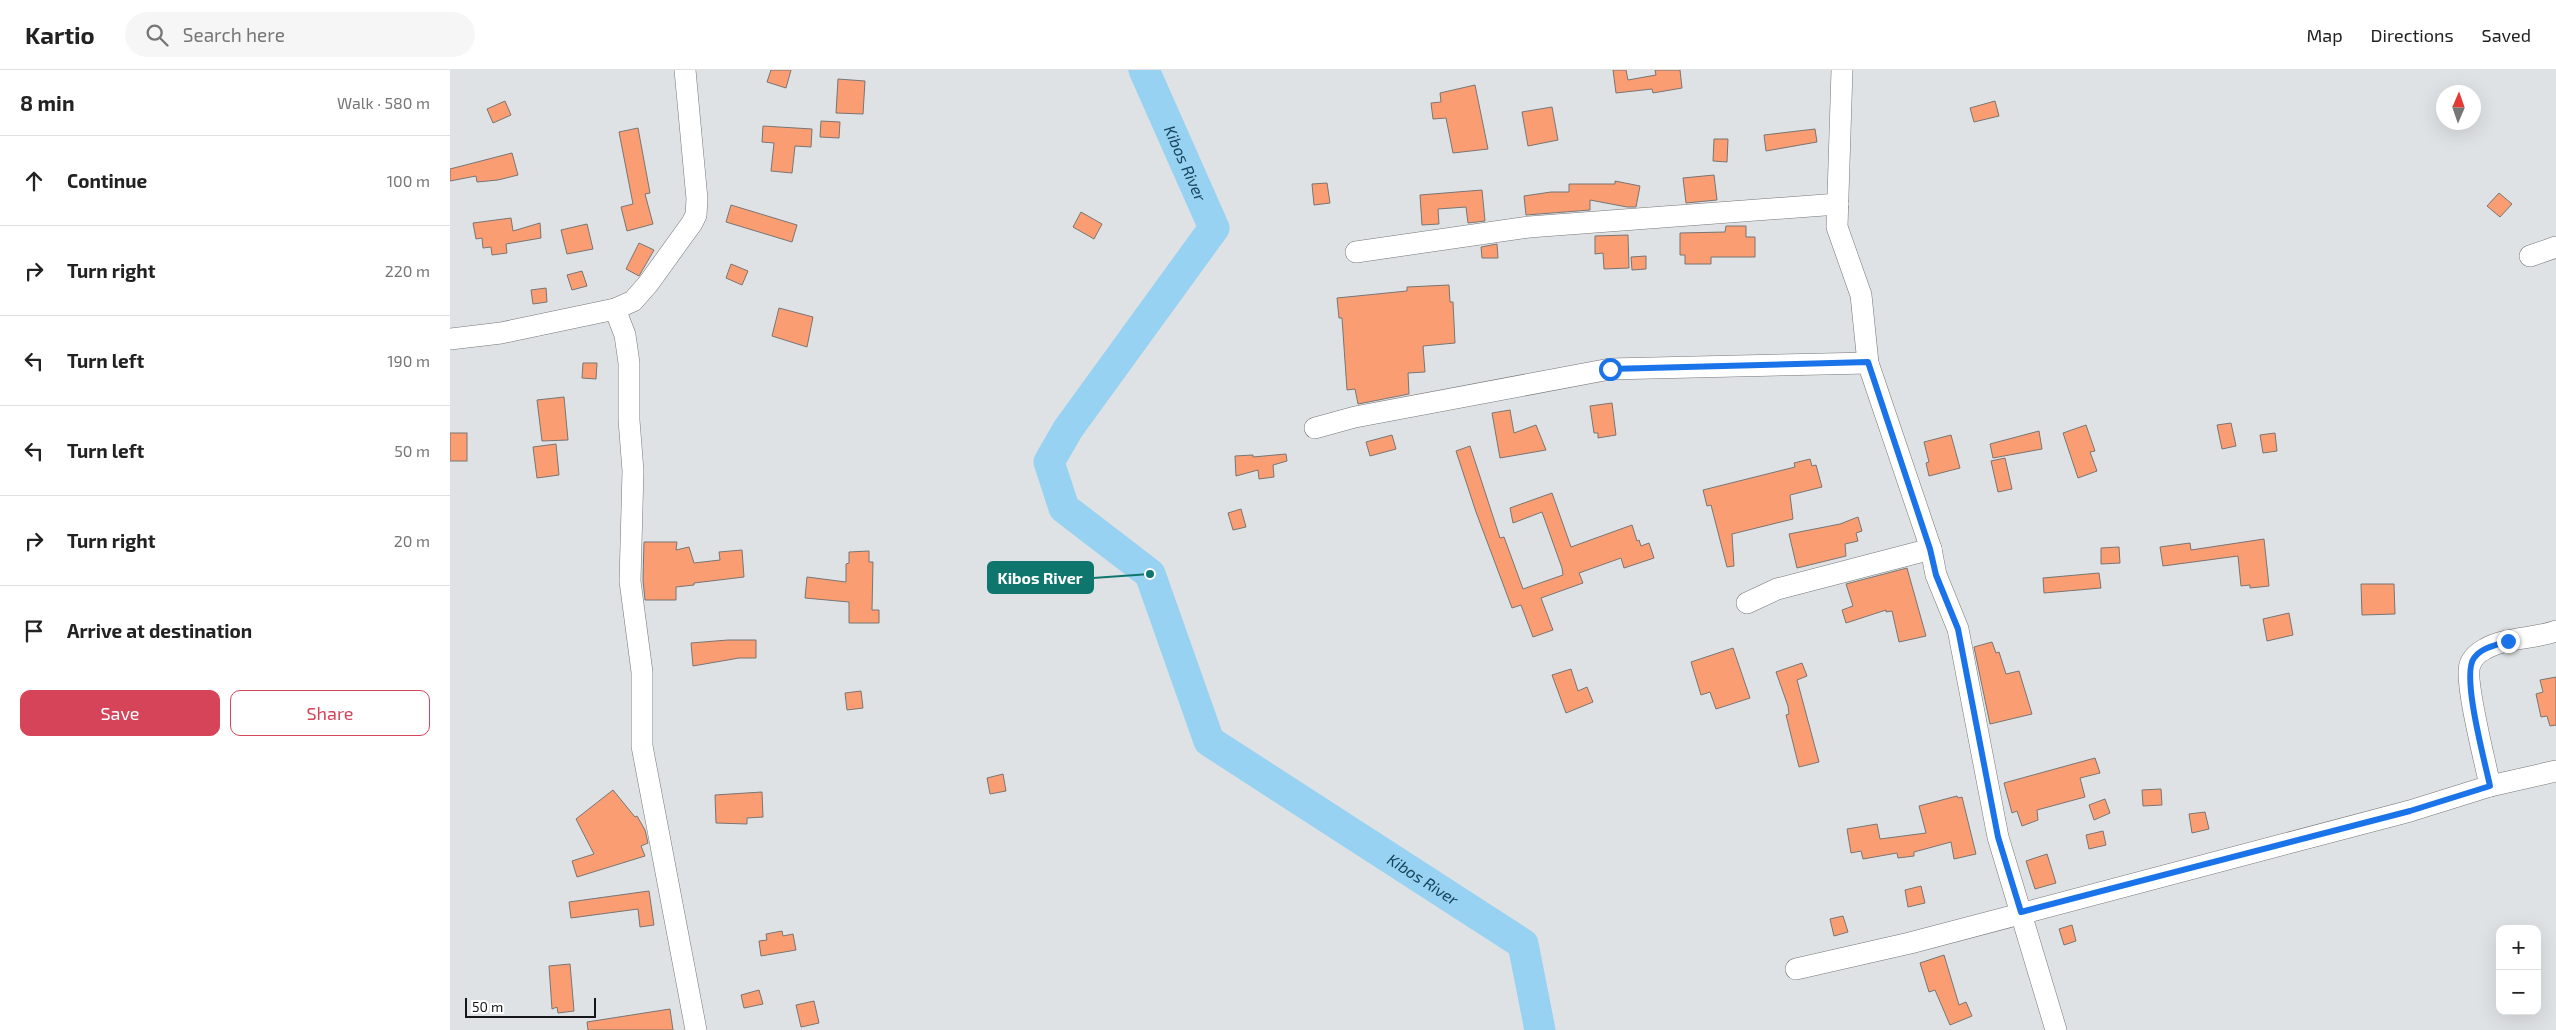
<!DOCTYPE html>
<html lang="en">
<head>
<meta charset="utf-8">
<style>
  :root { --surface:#fff; --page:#f6f6f6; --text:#222; --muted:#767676; --line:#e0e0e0; --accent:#d54459 }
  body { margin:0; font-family:"Exo 2",sans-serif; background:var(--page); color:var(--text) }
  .controls { position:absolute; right:15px; bottom:15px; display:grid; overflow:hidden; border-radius:10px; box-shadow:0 5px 20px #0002 }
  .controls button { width:45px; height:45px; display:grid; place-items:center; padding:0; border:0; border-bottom:1px solid var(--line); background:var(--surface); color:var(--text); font:25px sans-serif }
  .compass { position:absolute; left:1986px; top:15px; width:45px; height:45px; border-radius:50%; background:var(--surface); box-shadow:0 5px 20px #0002; rotate:2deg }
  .scale { position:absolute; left:15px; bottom:12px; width:131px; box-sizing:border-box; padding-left:5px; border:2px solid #151617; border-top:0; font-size:14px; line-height:18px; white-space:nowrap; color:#151617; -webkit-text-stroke:4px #fff; paint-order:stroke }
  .stop { position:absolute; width:15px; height:15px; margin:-11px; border:4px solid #1a73e8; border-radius:50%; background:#fff }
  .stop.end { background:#1a73e8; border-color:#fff; box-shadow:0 1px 5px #0008 }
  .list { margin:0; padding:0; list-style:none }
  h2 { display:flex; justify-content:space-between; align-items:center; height:65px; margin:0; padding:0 20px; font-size:21px }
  h2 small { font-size:16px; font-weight:400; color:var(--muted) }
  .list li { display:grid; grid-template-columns:32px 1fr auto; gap:15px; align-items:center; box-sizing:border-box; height:90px; padding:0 20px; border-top:1px solid var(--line) }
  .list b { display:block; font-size:19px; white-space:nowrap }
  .list em { font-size:16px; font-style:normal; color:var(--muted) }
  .actions { display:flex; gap:10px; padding:15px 20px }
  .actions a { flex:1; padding:11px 0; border:1px solid var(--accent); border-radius:10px; text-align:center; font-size:18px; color:var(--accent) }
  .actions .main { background:var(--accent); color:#fff }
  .icon { flex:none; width:28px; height:28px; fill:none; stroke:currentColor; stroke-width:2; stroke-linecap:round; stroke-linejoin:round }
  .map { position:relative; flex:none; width:2106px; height:960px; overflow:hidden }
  header { display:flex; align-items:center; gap:30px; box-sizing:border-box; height:70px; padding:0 25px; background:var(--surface); border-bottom:1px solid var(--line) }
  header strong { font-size:24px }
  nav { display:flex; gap:28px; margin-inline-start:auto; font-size:18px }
  .search { width:350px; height:45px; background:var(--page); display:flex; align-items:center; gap:12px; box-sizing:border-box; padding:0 18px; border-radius:28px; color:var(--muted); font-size:19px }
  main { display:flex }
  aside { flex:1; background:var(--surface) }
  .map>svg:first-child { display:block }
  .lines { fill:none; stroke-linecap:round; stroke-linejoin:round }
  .river { stroke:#98d2f3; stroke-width:31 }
  .building { fill:#fb9d73; stroke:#787573 }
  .minor-casing { stroke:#747678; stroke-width:22 }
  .minor { stroke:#fff; stroke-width:21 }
  .route { stroke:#1a73e8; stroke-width:6 }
  .labels { text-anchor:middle; stroke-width:4.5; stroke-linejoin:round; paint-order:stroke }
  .water-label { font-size:16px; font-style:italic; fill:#15435a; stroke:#fff }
  .leader { fill:none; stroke:#0f766e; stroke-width:2 }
  .callout-dot { fill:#0f766e; stroke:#fff; stroke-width:2 }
  .callout { fill:#0f766e; stroke:#0f766e; stroke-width:2 }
  .callout-label { font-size:16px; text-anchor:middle; font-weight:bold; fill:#fff }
</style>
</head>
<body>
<header>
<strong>Kartio</strong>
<div class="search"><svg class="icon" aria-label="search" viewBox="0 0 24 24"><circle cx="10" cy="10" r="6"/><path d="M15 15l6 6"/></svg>Search here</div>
<nav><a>Map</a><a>Directions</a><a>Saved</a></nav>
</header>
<main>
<aside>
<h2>8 min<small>Walk · 580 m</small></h2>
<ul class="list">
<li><svg class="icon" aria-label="ahead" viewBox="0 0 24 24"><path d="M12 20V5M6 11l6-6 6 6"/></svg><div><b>Continue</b></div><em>100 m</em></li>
<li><svg class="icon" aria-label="right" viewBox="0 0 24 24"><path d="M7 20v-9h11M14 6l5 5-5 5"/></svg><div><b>Turn right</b></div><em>220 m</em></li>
<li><svg class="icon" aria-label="left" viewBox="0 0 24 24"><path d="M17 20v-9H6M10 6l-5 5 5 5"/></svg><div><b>Turn left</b></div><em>190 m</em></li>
<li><svg class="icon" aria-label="left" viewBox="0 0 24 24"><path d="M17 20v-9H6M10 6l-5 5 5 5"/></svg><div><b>Turn left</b></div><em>50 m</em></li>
<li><svg class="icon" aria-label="right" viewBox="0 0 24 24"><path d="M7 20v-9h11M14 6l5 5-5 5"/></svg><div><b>Turn right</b></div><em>20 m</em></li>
<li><svg class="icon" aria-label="arrive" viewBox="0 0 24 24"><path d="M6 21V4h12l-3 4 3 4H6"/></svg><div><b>Arrive at destination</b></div></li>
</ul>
<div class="actions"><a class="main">Save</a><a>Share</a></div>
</aside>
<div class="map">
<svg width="2106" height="960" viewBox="0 0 2106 960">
  <rect width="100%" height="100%" fill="#dfe2e4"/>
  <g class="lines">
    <path class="river" id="s1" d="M694,0l70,158 -146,201 -19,33 15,46 86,66 59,167 314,203 17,86"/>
  </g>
  <g class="building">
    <path d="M321,0h20l-5,18 -19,-6z"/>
    <path d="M1163,0h13l2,10 28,-5 -1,-5h25l2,18 -29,5 -1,-4 -36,4z"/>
    <path d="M388,9l27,2 -2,33 -27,-1z"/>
    <path d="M1025,15l13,64 -35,4 -7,-35 -13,1 -2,-16 10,-1 -1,-9z"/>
    <path d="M55,31l6,14 -18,8 -6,-14z"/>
    <path d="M1545,31l4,15 -25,6 -4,-14z"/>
    <path d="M1102,37l6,33 -30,6 -6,-34z"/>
    <path d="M371,51l19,1 -1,16 -19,-1z"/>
    <path d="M313,56l49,3 -1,18 -16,-1 -3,27 -21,-2 3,-28 -12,-1z"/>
    <path d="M188,58l12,65 -5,1 8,30 -26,7 -6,-24 12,-3 -14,-72z"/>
    <path d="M1365,59l2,13 -51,9 -2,-16z"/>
    <path d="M1264,69h14l-1,23 -14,-1z"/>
    <path d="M62,83l6,22 -20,5 -21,2 -1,-6 -26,5v-12z"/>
    <path d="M1264,105l3,25 -31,3 -3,-25z"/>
    <path d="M1165,111l25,5 -4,21h-9l-37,-7v10l-64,5 -2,-19 27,-4h18v-8h46z"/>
    <path d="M877,113l3,20 -16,2 -2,-21z"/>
    <path d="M1032,120l3,31 -17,2 -2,-16 -28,2 1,15 -17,1 -2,-30z"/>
    <path d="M2049,123l13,11 -12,13 -13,-11z"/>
    <path d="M281,135l66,20 -5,17 -66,-20z"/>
    <path d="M631,142l21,12 -8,15 -21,-12z"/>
    <path d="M61,148l2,13 27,-8 1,15 -35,6 1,9 -15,2 -1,-8 -8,1 -1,-10 -6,1 -3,-16z"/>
    <path d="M137,154l6,25 -26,5 -6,-24z"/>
    <path d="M1276,156h20v11h9v20h-44v7h-26v-9h-5v-22l45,-1z"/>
    <path d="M1178,165l1,33 -25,1 -1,-16 -8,1v-18z"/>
    <path d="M189,173l15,7 -15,26 -13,-7z"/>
    <path d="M1047,174l1,14h-16l-1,-11z"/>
    <path d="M1196,186v13l-14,1 -1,-13z"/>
    <path d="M281,194l17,7 -6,14 -16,-7z"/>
    <path d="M132,201l5,15 -15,4 -5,-15z"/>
    <path d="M999,215l1,17h3l2,41 -32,3 2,26 -17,1 1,21 -51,10 -3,-15 -8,1 -5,-72h-3l-2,-20 70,-7v-4z"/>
    <path d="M96,218l1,14 -14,2 -2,-14z"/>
    <path d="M329,238l34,9 -6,30 -35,-11z"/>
    <path d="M133,293h14l-1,16 -14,-1z"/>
    <path d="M114,327l4,43 -26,1 -5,-41z"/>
    <path d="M1162,333l4,32 -18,3v-5h-4l-4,-27z"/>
    <path d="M1060,340l4,23 22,-8 10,25 -46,8 -8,-45z"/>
    <path d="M1781,353l5,23 -14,3 -5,-24z"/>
    <path d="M1636,355l9,26 -5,1 7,19 -19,7 -15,-45z"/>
    <path d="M1589,361l3,18 -49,9 -3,-14z"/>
    <rect x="0" y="363" width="17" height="28"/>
    <path d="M1825,363l2,18 -14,2 -3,-18z"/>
    <path d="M942,365l4,14 -26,7 -4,-14z"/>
    <path d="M1501,365l9,33 -31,8 -3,-13 3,-1 -5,-20z"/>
    <path d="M106,374l3,31 -22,3 -4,-31z"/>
    <path d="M1020,376l30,92 4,-1 19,52 40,-14 -1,-7 -20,-56 -29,11 -3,-15 42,-15 19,54 61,-22 5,16 2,-1 2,6 8,-3 5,15 -30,10 -3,-10 -42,15 4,10 -42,15 12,32 -20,7 -12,-32 -9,3 -36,-96 -20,-61z"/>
    <path d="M836,384l1,7 -14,4 1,12 -15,2 -1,-9 -22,6 -1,-20 18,-1v2z"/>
    <path d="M1555,388l7,31 -14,3 -7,-31z"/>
    <path d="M1360,389l2,7 4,-1 6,22 -32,8 3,24 -61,15 2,32 -7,1 -16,-62 -4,1 -4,-16 92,-23 -1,-4z"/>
    <path d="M791,439l5,18 -13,3 -5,-17z"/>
    <path d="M1408,447l4,14 -6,2 2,8 -13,3 1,12 -49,12 -8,-34 51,-10z"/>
    <path d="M1814,469l5,47 -19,2v-3l-9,1 -3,-30 -75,10 -3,-19 30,-4 1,7z"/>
    <path d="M194,472h33l-1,8 13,-3 5,16 26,-3 -1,-8 23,-2 2,27 -50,6v2l-18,2v13h-31l-2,-20z"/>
    <path d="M1669,477l1,16 -19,1v-16z"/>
    <path d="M419,481v11h4l-1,48h7v13h-30v-21l-44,-4 2,-21 39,5v-18l3,-1v-11z"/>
    <path d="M1457,498l19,68 -27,6 -7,-31 -6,1v-2l-40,13 -4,-13 11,-4 -7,-22z"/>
    <path d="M1649,503l2,15 -57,5 -1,-15z"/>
    <path d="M1911,514h33l1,30 -33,1z"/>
    <path d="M1839,543l4,22 -26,6 -4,-22z"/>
    <path d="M278,570h28v18h-17l-46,8 -2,-23z"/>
    <path d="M1542,572l4,11 3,-1 7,22 13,-3 13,43 -42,10 -16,-77z"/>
    <path d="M1283,578l17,50 -34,11 -6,-17 -9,3 -10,-33z"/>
    <path d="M1352,593l5,13 -10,4 22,82 -20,5 -13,-52 3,-1 -1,-8 -12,-34z"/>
    <path d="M1121,599l7,22 9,-4 6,15 -27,11 -14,-38z"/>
    <path d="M2106,607v48l-6,1 -3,-10 -6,1 -5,-23 7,-2 -3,-12z"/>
    <path d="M411,621l2,17 -16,2 -2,-17z"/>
    <path d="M1645,688l5,15 -20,5 5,19 -48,13 1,10 -16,6 -5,-15 -5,2 -8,-30z"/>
    <path d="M553,704l3,17 -16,3 -3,-16z"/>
    <path d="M1711,719l1,16 -19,1 -1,-16z"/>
    <path d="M163,720l22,27 2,-1 8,14 3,13 -7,3 4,10 -68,21 -5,-16 22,-7 -18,-35z"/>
    <path d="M312,722l1,25 -16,1v6l-31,-1 -1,-28z"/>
    <path d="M1507,726l1,2 4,-1 14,57 -22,5 -3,-17 -37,10v4l-16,2 -1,-5 -34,6 -2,-8 -10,2 -4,-24 30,-5 3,15 46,-6 -7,-27z"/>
    <path d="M1655,729l5,14 -16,7 -5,-15z"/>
    <path d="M1755,742l4,17 -17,4 -3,-19z"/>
    <path d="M1653,761l3,14 -17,4 -3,-14z"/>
    <path d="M1597,784l9,29 -21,6 -9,-28z"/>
    <path d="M1471,816l4,17 -17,4 -3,-17z"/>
    <path d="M199,821l5,34 -14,2 -2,-18 -67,9 -2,-16z"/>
    <path d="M1393,846l5,16 -14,4 -4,-17z"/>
    <path d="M1622,855l4,16 -12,4 -5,-16z"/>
    <path d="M332,861l1,5 10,-2 3,16 -35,6 -2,-15 8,-1 -1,-6z"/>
    <path d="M1494,885l15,50 7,-3 6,14 -22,9 -15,-35 -6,2 -9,-29z"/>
    <path d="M120,894l4,47 -16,2 -1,-6 -5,2 -3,-43z"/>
    <path d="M309,920l4,14 -19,4 -3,-13z"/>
    <path d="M364,931l5,22 -18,4 -5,-22z"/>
    <path d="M220,939l3,21h-85l-1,-8z"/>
  </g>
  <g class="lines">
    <defs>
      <g id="minor">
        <path d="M1392,0l-5,157 24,68 7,68 63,186 5,26 22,54 40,208 58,193"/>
        <path d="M906,182l173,-25 309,-23"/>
        <path d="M2080,186l26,-9"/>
        <path d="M165,239l10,26 4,28v57l4,51 -3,110 12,91v74l54,284"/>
        <path d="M0,269l51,-6 114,-24 18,-8 15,-17 44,-61 4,-8 1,-16 -12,-129"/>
        <path d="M865,358l40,-11 255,-48 258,-6"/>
        <path d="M1297,533l30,-14 154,-40"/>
        <path d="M2040,716c-4,-21 -26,-105 -20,-121 2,-7 9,-13 15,-16 21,-12 49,-10 71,-18"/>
        <path d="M1346,899l114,-26 500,-132 80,-25 66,-15"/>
      </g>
    </defs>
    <use href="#minor" class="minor-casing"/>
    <use href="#minor" class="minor"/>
  </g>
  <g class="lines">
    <path class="route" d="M1160,299l258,-7 62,187 6,26 22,54 40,208 23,75 389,-101 80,-25c-5,-24 -29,-111 -16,-128 8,-11 23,-13 34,-17"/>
  </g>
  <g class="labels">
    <g class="water-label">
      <text dy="6" stroke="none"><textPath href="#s1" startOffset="102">Kibos River</textPath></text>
      <text dy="6" stroke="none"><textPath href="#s1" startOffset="1048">Kibos River</textPath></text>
    </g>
  </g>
  <path class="leader" d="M700 504L643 508"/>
  <circle class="callout-dot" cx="700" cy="504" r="5"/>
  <rect class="callout" x="538" y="492" width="105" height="31" rx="5"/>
  <g class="callout-label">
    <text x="590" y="514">Kibos River</text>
  </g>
</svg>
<div class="controls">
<button>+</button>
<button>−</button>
</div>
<svg class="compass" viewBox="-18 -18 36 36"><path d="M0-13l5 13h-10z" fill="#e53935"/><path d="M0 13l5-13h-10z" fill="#767676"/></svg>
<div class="scale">50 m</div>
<div class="stop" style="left:1160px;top:299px"></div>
<div class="stop end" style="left:2058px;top:571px"></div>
</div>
</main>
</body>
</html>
